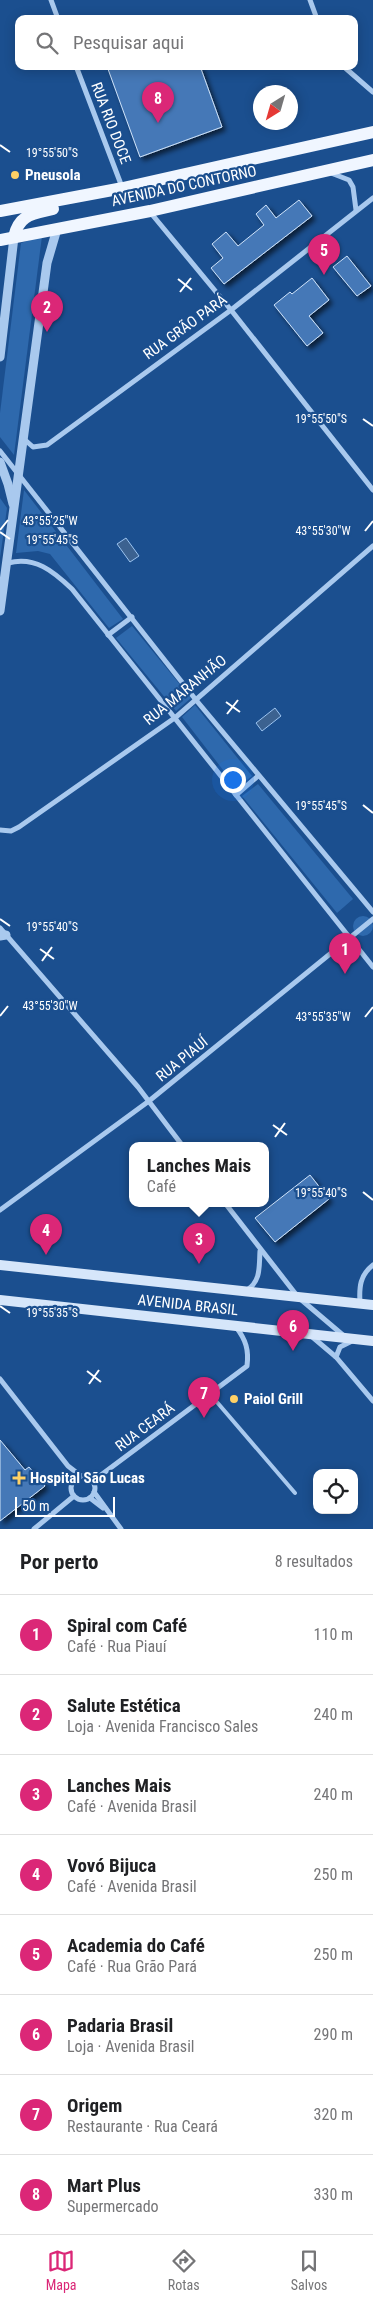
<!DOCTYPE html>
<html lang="pt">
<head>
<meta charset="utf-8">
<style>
  :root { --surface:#fff; --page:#f6f6f6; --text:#202124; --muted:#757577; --line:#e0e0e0; --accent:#db2777 }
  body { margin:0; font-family:"Roboto Condensed",sans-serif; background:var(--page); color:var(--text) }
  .controls { position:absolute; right:15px; bottom:15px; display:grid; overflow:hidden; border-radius:10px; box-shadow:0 2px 12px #0003 }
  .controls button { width:45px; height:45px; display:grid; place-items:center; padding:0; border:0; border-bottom:1px solid var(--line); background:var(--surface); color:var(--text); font:25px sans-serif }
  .compass { position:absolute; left:253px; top:85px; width:45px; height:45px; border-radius:50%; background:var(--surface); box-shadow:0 2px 12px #0003; rotate:217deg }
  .scale { position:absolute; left:15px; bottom:12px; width:100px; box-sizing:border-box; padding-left:5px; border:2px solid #fff; border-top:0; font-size:14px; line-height:18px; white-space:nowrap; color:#fff; -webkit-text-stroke:4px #1b4f8f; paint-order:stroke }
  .you { position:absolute; left:232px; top:779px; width:18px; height:18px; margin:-12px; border:4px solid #fff; border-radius:50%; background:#1a73e8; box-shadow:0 0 0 8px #1a73e833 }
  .badge { display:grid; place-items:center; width:32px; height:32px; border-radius:50%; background:var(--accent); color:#fff; font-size:16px; font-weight:700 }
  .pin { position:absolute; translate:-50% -41px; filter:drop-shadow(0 1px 2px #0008) }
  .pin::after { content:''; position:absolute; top:26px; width:18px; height:15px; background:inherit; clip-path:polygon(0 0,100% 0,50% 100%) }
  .popup { position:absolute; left:129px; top:1142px; width:140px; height:65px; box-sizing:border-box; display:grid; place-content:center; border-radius:10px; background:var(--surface); filter:drop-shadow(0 1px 4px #0005); font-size:16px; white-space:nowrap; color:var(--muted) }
  .popup b { font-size:19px; color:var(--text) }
  .popup::after { content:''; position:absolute; left:50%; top:100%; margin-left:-10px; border:10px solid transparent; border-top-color:var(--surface) }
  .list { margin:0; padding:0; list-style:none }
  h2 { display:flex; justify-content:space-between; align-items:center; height:65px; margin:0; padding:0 20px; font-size:21px }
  h2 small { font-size:16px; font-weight:400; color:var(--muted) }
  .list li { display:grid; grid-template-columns:32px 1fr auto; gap:15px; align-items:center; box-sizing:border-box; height:80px; padding:0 20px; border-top:1px solid var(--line) }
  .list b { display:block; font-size:19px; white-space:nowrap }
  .list p { margin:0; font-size:16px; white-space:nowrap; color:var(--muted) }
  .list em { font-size:16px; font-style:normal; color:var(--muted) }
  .icon { flex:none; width:28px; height:28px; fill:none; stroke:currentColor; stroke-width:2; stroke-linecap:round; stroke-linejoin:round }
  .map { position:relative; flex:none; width:373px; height:1529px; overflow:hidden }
  .search { position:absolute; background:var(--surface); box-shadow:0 2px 12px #0003; left:15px; right:15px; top:15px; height:55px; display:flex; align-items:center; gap:12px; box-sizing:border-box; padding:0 18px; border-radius:10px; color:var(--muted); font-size:19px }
  .sheet { height:705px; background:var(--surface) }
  nav { display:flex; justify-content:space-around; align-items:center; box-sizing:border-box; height:70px; border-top:1px solid var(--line); background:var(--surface); font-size:14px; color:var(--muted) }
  nav a { display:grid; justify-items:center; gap:2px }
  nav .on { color:var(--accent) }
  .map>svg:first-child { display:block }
  .green { fill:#2e69ad }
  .water { fill:#3c6290; stroke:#9cc4f0 }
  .building { fill:#4478b7; stroke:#cfe3fa; filter:url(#shadow) }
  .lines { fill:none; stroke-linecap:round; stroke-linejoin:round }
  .service { stroke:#a9c9ee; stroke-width:4 }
  .minor { stroke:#a9c9ee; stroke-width:5 }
  .tertiary { stroke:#a9c9ee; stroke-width:9 }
  .secondary { stroke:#d6e6fa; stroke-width:10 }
  .primary { stroke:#f0f6ff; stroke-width:12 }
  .ticks { fill:none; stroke:#fff; stroke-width:2 }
  .poi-dot { fill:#ffd166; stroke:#1b4f8f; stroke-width:2 }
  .labels { text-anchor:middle; stroke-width:4.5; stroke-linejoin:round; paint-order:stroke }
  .street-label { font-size:15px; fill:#fff; stroke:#1b4f8f }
  .poi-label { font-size:15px; font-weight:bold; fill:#fff; stroke:#1b4f8f; text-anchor:start }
  .ticks-label { font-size:12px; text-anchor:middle; fill:#fff; stroke:#1b4f8f; stroke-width:4.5; stroke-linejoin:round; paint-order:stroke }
</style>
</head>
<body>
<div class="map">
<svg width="373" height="1529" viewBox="0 0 373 1529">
  <defs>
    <filter id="shadow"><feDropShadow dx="3.5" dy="3.5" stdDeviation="2.5" flood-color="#0009"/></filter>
  </defs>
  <rect width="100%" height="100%" fill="#1b4f8f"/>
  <g class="green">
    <path d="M42,236l-28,219 -14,-18v-24l21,-170z"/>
    <path d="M24,490l99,129 -14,9 -59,-74 -12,-3 -22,2z"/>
    <path d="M0,498l7,10 -7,50z"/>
    <path d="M132,626l59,72 -15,13 -60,-73z"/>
    <path d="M195,705l57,71 -15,12 -55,-71z"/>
    <path d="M258,784l95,115 -16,14 -95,-117z"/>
    <circle cx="363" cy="926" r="10"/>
  </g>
  <g class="water">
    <path d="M126,538l13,18 -9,6 -13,-18z"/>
    <path d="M275,708l6,8 -19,15 -6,-8z"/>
  </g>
  <g class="building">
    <path d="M114,66h86l22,61 -82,30 -32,-88z"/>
    <path d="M299,200l13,16 -88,68 -13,-16 12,-10 -11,-14 14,-12 12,14 26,-21 -8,-11 10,-9 10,13z"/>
    <path d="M347,256l24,30 -14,10 -24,-29z"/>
    <path d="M312,278l17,22 -20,16 14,17 -16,13 -33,-41 16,-13 2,2z"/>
    <path d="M310,1175l19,24 -54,43 -20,-24z"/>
    <path d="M0,1440l25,30 4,-3 16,19 -45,35z"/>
  </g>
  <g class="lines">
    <path class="service" d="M210,1394l85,99"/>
    <g class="minor">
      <path d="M51,0l7,19"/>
      <path d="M310,0l7,19"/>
      <path d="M76,66l46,121"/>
      <path d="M343,66l30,26"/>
      <path d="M331,173l18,7 4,7 3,23"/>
      <path d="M150,212l81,98 142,180"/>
      <path d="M24,439l9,8 14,-2 184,-135 142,-112"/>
      <path d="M0,451l196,249 177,212"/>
      <path d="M8,563c27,-7 45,8 64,26l301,378"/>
      <path d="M108,635l24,-18"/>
      <path d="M236,795l22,-19"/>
      <path d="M0,830l11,1 8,-4 157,-110 197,-171"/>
      <path d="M0,928l138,159 44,58"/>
      <path d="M225,1203l73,94 46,39"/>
      <path d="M0,1210l149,-109 224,-182"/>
      <path d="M247,1290c14,-9 12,-23 13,-39"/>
      <path d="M360,1303c-1,-16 0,-28 13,-38"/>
      <path d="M310,1335l26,22 37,44"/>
      <path d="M336,1357l4,-10 12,-6"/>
      <path d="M0,1379l68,87 13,10"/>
      <circle cx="83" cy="1488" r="12"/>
      <path d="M93,1481l154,-115c2,-16 -1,-26 -11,-39"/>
      <path d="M94,1492l27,37"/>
      <path d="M90,1498l13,10"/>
      <path d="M34,1529l40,-33"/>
    </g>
    <g class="tertiary">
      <path d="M0,357l14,-120"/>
      <path d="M0,462l8,22 5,20"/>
      <path d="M0,611l47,-348 10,-34"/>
      <path d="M0,936l6,-1"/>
    </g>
    <g class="secondary">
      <path d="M0,1265l373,40"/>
      <path d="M0,1300l373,41"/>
    </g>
    <g class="primary">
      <path d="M0,211l123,-23 250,-56"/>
      <path d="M14,237c5,-23 19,-23 39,-28"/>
      <path d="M0,240l150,-29 223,-51"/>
    </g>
  </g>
  <path class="ticks" d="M0,145l10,7M178,279l14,11M180,292l11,-14M363,419l10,7M0,530l8,-10M365,531l8,-10M0,532l10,7M226,702l14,10M227,714l11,-14M363,805l10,8M0,919l10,7M40,949l14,10M42,961l10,-14M0,1016l8,-10M365,1017l8,-10M273,1125l14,10M275,1137l10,-14M363,1192l10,8M0,1306l10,7M87,1371l14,11M89,1384l10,-14"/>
  <g class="poi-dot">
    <circle cx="15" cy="175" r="5"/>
    <circle cx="234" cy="1399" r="5"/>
    <path d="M16.5 1470.5h5v5h5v5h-5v5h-5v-5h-5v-5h5z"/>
  </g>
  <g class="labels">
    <g class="street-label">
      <text transform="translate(111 123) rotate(69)" y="5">RUA RIO DOCE</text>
      <text transform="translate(184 186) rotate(-12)" y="5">AVENIDA DO CONTORNO</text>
      <text transform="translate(185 327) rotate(-36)" y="5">RUA GRÃO PARÁ</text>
      <text transform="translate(185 690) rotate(-39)" y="5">RUA MARANHÃO</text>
      <text transform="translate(182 1059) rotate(-39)" y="5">RUA PIAUÍ</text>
      <text transform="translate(188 1305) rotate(6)" y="5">AVENIDA BRASIL</text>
      <text transform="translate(145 1427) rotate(-37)" y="5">RUA CEARÁ</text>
    </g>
    <g class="poi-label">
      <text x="25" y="180">Pneusola</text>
      <text x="244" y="1404">Paiol Grill</text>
      <text x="30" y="1483">Hospital São Lucas</text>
    </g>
  </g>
  <g class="ticks-label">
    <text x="52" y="157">19°55'50"S</text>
    <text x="321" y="423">19°55'50"S</text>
    <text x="50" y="525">43°55'25"W</text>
    <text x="323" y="535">43°55'30"W</text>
    <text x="52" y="544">19°55'45"S</text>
    <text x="321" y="810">19°55'45"S</text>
    <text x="52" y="931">19°55'40"S</text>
    <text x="50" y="1010">43°55'30"W</text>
    <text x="323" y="1021">43°55'35"W</text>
    <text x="321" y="1197">19°55'40"S</text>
    <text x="52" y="1317">19°55'35"S</text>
  </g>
</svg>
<div class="controls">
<button><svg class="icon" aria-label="locate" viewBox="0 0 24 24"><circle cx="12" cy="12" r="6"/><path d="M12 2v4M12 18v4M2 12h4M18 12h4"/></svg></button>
</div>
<svg class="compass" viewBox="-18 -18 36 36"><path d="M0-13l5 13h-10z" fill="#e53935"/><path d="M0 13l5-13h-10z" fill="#757577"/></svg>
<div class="scale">50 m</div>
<div class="you"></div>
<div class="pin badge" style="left:345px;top:974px">1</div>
<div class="pin badge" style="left:47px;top:332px">2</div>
<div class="pin badge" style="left:199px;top:1264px">3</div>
<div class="popup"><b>Lanches Mais</b>Café</div>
<div class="pin badge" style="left:46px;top:1255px">4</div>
<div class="pin badge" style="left:324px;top:275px">5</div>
<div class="pin badge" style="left:293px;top:1351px">6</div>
<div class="pin badge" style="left:204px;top:1418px">7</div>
<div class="pin badge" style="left:158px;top:123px">8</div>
<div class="search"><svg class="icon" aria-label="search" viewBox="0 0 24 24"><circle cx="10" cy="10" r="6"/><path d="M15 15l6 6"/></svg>Pesquisar aqui</div>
</div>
<section class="sheet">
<h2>Por perto<small>8 resultados</small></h2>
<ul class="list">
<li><span class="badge">1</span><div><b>Spiral com Café</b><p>Café · Rua Piauí</p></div><em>110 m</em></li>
<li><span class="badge">2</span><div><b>Salute Estética</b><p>Loja · Avenida Francisco Sales</p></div><em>240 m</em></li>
<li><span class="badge">3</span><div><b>Lanches Mais</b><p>Café · Avenida Brasil</p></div><em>240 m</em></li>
<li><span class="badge">4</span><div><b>Vovó Bijuca</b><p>Café · Avenida Brasil</p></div><em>250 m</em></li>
<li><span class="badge">5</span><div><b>Academia do Café</b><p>Café · Rua Grão Pará</p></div><em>250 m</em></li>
<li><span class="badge">6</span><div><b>Padaria Brasil</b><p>Loja · Avenida Brasil</p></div><em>290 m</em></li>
<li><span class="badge">7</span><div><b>Origem</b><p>Restaurante · Rua Ceará</p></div><em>320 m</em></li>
<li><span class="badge">8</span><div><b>Mart Plus</b><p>Supermercado</p></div><em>330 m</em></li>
</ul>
</section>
<nav>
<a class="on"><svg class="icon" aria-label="map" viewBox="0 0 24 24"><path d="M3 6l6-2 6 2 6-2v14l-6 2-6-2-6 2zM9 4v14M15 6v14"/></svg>Mapa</a>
<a><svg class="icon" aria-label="directions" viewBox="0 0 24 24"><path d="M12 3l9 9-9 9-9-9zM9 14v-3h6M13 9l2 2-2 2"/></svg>Rotas</a>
<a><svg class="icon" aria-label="saved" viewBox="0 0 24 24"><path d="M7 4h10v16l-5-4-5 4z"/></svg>Salvos</a>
</nav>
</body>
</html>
